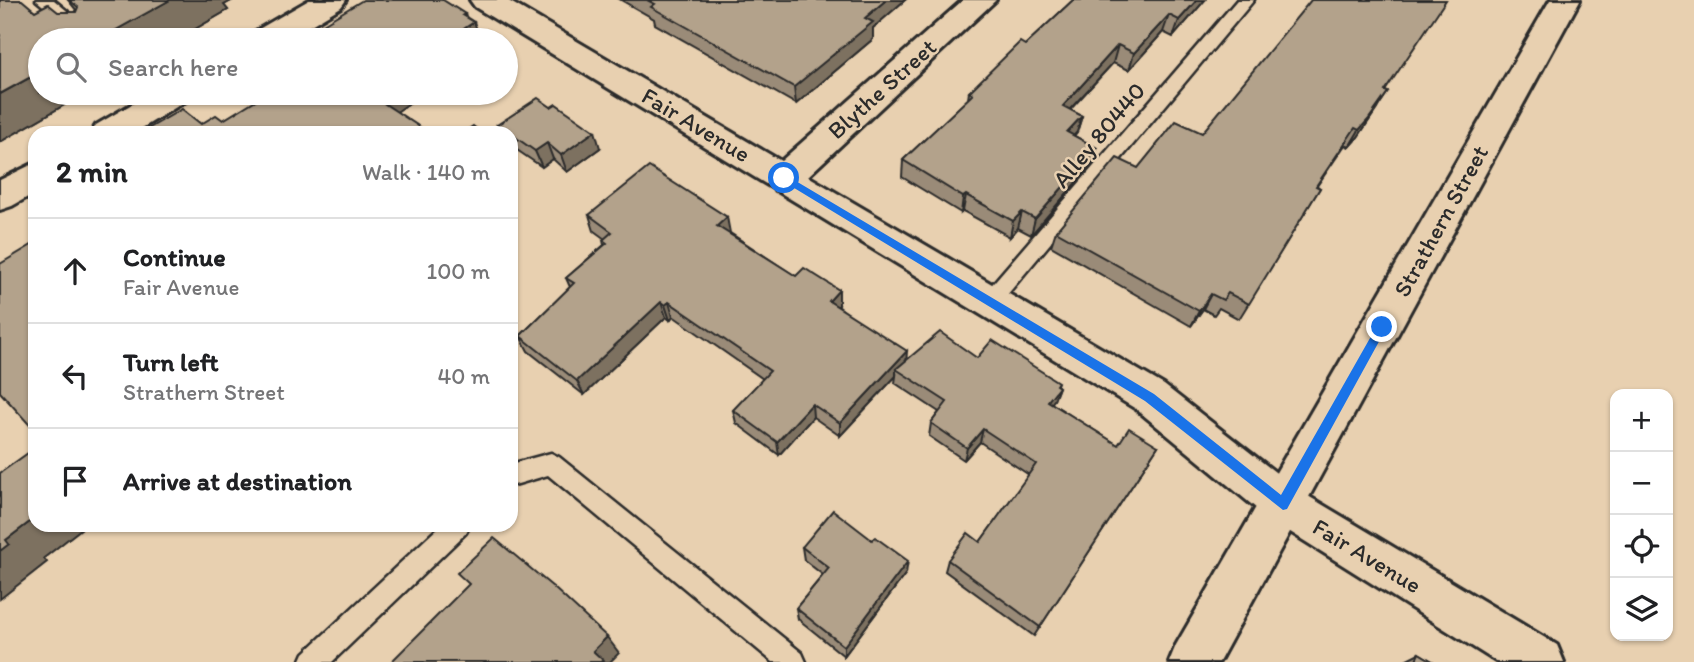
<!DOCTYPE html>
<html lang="en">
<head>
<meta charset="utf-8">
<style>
  :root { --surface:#fff; --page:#f2f2f2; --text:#202124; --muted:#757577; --line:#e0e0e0 }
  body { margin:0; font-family:Itim,sans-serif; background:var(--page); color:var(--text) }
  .controls { position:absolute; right:21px; bottom:21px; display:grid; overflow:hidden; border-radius:14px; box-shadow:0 2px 5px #0004 }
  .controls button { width:63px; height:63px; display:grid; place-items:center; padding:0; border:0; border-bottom:2px solid var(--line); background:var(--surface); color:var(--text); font:35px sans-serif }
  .stop { position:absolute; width:21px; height:21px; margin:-16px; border:5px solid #1a73e8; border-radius:50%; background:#fff }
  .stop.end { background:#1a73e8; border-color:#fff; box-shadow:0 2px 7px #0008 }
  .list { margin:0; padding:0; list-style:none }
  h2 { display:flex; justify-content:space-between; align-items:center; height:91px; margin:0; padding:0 28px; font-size:30px }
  h2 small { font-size:23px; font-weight:400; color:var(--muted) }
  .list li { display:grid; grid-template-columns:46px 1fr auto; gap:21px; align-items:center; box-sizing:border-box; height:105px; padding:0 28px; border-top:2px solid var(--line) }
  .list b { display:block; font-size:26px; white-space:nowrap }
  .list p { margin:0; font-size:23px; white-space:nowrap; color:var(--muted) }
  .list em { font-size:23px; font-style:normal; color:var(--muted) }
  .icon { flex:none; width:38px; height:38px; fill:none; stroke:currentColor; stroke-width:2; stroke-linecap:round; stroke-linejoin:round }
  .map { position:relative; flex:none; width:1694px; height:662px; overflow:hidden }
  .search { position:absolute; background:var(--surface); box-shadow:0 2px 5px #0004; left:28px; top:28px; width:490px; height:77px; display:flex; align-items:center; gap:18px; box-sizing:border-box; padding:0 24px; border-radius:38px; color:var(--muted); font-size:26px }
  .panel { position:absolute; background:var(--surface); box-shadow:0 2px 5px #0004; left:28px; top:126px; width:490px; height:406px; border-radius:21px }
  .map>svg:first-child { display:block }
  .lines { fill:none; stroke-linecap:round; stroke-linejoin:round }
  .lane-casing { stroke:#2b2b2b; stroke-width:5 }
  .street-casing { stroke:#2b2b2b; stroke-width:6 }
  .secondary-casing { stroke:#2b2b2b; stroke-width:6 }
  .lane { fill:#e8d0b0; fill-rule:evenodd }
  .street { fill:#e8d0b0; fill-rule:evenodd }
  .secondary { fill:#e8d0b0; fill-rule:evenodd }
  .wall { fill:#9a8b78; stroke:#2b2b2b; stroke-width:2 }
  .shaded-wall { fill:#7d7161; stroke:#2b2b2b; stroke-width:2 }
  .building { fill:#b3a28b; stroke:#2b2b2b; stroke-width:2 }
  .route { fill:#1a73e8 }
  .labels { text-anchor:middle; stroke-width:5; stroke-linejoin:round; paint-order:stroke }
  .street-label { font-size:24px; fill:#2b2b2b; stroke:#e8d0b0 }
</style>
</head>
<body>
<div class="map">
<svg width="1694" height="662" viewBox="0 0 1694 662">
  <rect width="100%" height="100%" fill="#e8d0b0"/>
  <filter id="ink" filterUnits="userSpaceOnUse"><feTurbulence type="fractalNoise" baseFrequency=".0143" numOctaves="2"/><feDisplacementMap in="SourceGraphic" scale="14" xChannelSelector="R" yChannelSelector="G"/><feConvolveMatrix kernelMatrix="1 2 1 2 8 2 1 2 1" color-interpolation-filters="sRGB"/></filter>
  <g filter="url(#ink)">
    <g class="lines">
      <defs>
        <g id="lane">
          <path d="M36,0h18l48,40h-18z"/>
          <path d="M1237,0h17l-258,308 -7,2 -7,-2 -3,-6 3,-6z"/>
          <path d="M551,453l8,4 243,196 4,9h-33l-225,-187 -37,11v-22z"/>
          <path d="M441,525h29l-4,8 -134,129h-32l4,-9z"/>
        </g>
        <g id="street">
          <path d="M309,0h37l-5,7 -55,33h-38l4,-7z"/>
          <path d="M470,0h37l274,161 182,-161h33l-188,176 356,209 134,105 259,155 7,17h-67l-229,-144 -132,-109 -661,-402z"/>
          <path d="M151,93h40l-5,8 -52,32h-43l5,-8z"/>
          <path d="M35,163v30l-23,13 -12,4v-30z"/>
        </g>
        <path id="secondary" d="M1550,0h30l-361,662h-50l7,-17z"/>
      </defs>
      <use href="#lane" class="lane-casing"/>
      <use href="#street" class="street-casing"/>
      <use href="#secondary" class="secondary-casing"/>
      <use href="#lane" class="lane"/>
      <use href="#street" class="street"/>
      <use href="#secondary" class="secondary"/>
    </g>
    <g class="wall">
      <path d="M0,0l35,11 23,1h18l1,-1 -9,-11h165l-9,5 4,5 -52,30h-136l45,53 -85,49z"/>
      <path d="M621,0h284l-32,28v11l-77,65 -141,-80 -1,-5z"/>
      <path d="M1073,0h132l-32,37 -10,-5 -34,38 -16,-7 -43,47 12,6 -5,16 -3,4 23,12 -5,16 -61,71 -13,-7 -8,9 -47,-26 -2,2 -59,-36 1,-17 65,-61 1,-7 56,-47z"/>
      <path d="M1385,91l-8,18 -19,28 -9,10 -4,-2 -28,41 3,2 -81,131 -20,-11 -5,7 -11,-6 -12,17 -140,-80 5,-15 82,-63z"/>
      <path d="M497,125l103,23 -33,24 -14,-13 -11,8 -31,-21v-13h-10z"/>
      <path d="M589,215l141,18 109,72 -1,1 68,55 71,-3 80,27 2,2 -5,13 -3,3 67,42 40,1 -124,190 -89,-65 3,-11 32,-18 49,-67 -49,-33 -16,18 -35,-24 2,-13 8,-11 -44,-29 1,-7 -56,60 -27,-19 -34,38 -43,-32 -3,-13 30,-31 -90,-63 -3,4 -4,-3 -82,78 -56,-44 -8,-15 50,-49 -4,-9 38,-33 -1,-5 2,-1 -11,-8z"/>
      <path d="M802,547l104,26 -62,83 -46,-37 -2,-11 27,-33 -19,-15z"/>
      <path d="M1419,653l15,9h-32l1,-1z"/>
    </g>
    <g class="shaded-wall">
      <path d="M170,0h63l-9,5 4,5 -52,30h-78z"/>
      <path d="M886,0h19l-32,28v11l-77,65 -2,-17 71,-69z"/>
      <path d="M1197,0h8l-32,37 6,-17z"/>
      <path d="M465,14l5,11 4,-3 7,18h-34l16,-25z"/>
      <path d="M1169,15l-6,17 -34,38 5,-17z"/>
      <path d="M1118,45l-5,18 -55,59 5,-16z"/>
      <path d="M40,72v21h45l-85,49v-48z"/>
      <path d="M1388,92l-30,45 -9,10 10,-17z"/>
      <path d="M371,93h53l-39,27 -15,-26z"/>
      <path d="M1082,116l-5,16 -15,17 5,-17z"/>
      <path d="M595,131l5,17 -33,24 -6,-17z"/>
      <path d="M547,143l6,16 -11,8 -7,-16z"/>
      <path d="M1097,148l-5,16 -61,71 4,-16z"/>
      <path d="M966,195l-3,16 -2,2 2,-16z"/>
      <path d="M1022,212l-4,16 -8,9 3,-16z"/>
      <path d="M727,217l3,16 -10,8 -3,-15z"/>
      <path d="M839,290v15l-10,10v-14z"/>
      <path d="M1211,294l-8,15 -12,17 8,-15z"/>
      <path d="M661,302l5,15 -82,78 -7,-14z"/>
      <path d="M669,302l4,14 -3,4 -5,-15z"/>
      <path d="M907,351l-1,14 -10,4v7l-56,60v-13z"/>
      <path d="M1058,382l-5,12 6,-7 -5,13 -11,14 5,-13z"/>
      <path d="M812,404l1,13 -34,38 -2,-13z"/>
      <path d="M983,429l-3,13 -16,18 3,-12z"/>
      <path d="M35,518v7h51l-42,33 3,4 -47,37v-48l6,-11z"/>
      <path d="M908,561l-2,12 -62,83v-10z"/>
      <path d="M607,637l12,16 -9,9h-7l-10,-11z"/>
    </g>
    <g class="building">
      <path d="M0,0h22l13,11 13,-7 10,8h18l2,-5 -9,-7h101l-72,40h-58v32l-40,22z"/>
      <path d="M363,0h80l22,14 -2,1 11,7 -27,18h-130l-9,-7z"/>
      <path d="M647,0h239l-21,18 8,4 -79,65 -143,-80 4,-3z"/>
      <path d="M1073,0h124l-18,20 -10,-5 -35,38 -16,-8 -55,61 19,10 -15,16 30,16 -62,71 -13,-7 -9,9 -47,-26 -3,2 -60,-37 70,-66 -4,-2 51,-50 5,3z"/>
      <path d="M1311,0h135l-61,91 3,1 -20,28 -9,10 -4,-2 -39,58 4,2 -71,116 -21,-11 -5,7 -12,-6 -12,17 -143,-80 61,-73 21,10 38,-47 26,12z"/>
      <path d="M267,93h104l-1,1 59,39h-288l41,-24 19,15 15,-9 7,5z"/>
      <path d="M538,98l13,9 5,-3 39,27 -34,24 -14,-12 -12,8 -24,-17v-1h-2l-12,-8z"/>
      <path d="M473,126l9,7h-19z"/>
      <path d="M649,167l78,50 -10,9 79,50 8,-8 35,22 -10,11 78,50 -67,72 -28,-19 -35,38 -44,-32 37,-39 -101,-69 -4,3 -4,-3 -84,79 -57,-45 54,-53 -8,-5 41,-35 -4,-3 9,-8 -23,-17z"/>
      <path d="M35,243v188l-35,-39v-128z"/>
      <path d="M940,332l37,26 15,-18 66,42 -2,3 3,2 -11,14 70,44 11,-17 29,18 -118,181 -92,-67 20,-27 12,9 56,-78 -53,-35 -16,19 -36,-25 16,-21 -51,-33z"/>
      <path d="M35,448v70l-29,22 3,4 -9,7v-78z"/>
      <path d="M833,510l39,30 3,-3 33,24 -64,85 -48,-38 33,-40 -27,-21z"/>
      <path d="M494,538l59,49 54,50 -14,14 12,11h-214l78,-78 -12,-11z"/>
      <path d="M1419,653l15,9h-19z"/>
    </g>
  </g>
  <path class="route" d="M784,174l370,220 127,101 97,-171h8l1,3 -100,182 -4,1 -138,-109 -364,-221v-5z"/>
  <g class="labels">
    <g class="street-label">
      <text transform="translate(882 89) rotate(-42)" y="8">Blythe Street</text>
      <text transform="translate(696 125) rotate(31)" y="8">Fair Avenue</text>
      <text transform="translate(1099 135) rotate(-50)" y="8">Alley 80440</text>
      <text transform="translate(1441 221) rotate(-61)" y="8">Strathern Street</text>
      <text transform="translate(1367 556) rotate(31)" y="8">Fair Avenue</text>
    </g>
  </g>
</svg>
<div class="controls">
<button>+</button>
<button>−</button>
<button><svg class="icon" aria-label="locate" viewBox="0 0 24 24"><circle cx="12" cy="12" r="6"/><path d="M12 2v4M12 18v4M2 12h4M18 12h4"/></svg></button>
<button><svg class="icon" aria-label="layers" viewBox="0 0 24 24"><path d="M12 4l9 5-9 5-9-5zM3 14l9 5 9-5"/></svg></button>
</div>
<div class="stop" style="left:784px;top:178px"></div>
<div class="stop end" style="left:1382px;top:327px"></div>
<div class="search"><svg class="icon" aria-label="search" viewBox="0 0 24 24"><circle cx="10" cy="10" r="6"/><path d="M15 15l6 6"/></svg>Search here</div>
<section class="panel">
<h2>2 min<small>Walk · 140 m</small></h2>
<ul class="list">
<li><svg class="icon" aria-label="ahead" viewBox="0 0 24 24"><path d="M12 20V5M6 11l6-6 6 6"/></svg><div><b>Continue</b><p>Fair Avenue</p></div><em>100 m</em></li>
<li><svg class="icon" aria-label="left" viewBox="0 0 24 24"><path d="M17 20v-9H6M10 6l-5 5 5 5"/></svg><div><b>Turn left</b><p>Strathern Street</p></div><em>40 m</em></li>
<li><svg class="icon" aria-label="arrive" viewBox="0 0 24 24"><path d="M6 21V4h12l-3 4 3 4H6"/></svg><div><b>Arrive at destination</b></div></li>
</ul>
</section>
</div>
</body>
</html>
